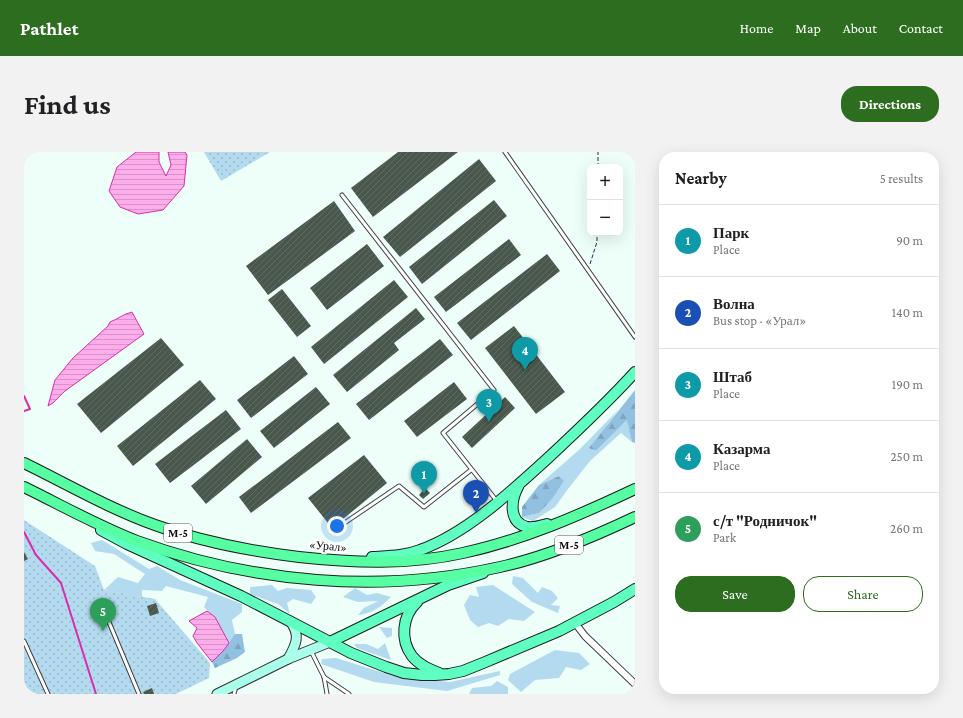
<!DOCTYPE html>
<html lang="en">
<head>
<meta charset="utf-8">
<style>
  :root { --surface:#fff; --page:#f2f2f2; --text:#202124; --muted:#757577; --line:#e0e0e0; --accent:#2c6d1f }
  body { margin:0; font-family:"Crimson Pro",serif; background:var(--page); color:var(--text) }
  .controls { position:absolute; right:12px; top:12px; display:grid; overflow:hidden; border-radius:8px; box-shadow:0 4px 16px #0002 }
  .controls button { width:36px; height:36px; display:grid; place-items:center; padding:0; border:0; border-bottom:1px solid var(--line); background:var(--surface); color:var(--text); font:20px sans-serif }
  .you { position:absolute; left:313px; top:374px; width:14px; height:14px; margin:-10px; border:3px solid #fff; border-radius:50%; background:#1a73e8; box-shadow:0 0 0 6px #1a73e833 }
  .badge { display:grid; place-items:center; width:26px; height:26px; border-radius:50%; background:var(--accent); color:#fff; font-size:13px; font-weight:700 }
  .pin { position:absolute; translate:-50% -33px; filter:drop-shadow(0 1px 2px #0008) }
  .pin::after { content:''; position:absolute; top:21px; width:14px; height:12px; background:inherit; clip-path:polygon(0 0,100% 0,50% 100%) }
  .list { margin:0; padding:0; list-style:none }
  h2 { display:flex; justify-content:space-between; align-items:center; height:52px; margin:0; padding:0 16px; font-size:17px }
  h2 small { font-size:13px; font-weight:400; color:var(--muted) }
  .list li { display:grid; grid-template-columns:26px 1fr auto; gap:12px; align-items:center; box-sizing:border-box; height:72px; padding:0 16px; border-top:1px solid var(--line) }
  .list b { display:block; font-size:15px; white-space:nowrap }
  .list p { margin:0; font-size:13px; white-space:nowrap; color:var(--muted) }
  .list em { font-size:13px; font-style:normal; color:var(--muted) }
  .actions { display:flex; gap:8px; padding:12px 16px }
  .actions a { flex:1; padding:9px 0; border:1px solid var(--accent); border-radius:16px; text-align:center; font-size:14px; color:var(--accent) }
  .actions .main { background:var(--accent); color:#fff }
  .map { position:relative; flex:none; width:611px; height:542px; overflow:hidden; border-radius:16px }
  header { display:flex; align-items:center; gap:24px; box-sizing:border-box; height:56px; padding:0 20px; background:var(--accent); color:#fff }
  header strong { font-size:19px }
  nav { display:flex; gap:22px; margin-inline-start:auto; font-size:14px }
  .intro { display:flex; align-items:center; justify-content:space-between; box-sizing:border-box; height:96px; padding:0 24px }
  h1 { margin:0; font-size:28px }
  .button { padding:10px 18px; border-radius:16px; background:var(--accent); color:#fff; font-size:14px; font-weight:700 }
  main { display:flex; gap:24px; padding:0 24px }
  aside { flex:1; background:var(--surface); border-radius:16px; box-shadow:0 4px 16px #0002 }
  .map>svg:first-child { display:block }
  .grass { fill:#b3daee }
  .forest { fill:url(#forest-firs) }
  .garden { fill:url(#garden-dots) }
  .water { fill:url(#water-rules); stroke:#da2caf }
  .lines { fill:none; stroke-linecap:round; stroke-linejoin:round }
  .stream { stroke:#da2caf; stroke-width:2 }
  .building { fill:url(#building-hatch) }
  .service-casing { stroke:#404040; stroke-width:5 }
  .minor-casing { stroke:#404040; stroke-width:8 }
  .secondary-casing { stroke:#2f2f2f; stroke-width:11 }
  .primary-casing { stroke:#1e1e1e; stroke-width:12 }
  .trunk-casing { stroke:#1e1e1e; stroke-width:12 }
  .path { stroke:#2f2f2f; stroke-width:1; stroke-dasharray:4 2; stroke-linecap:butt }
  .service { stroke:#fff; stroke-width:3 }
  .minor { stroke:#fff; stroke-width:6 }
  .secondary { stroke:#a9ffe9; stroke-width:9 }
  .primary { stroke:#5effc0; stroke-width:10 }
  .trunk { stroke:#55ffa2; stroke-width:10 }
  .labels { text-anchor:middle; stroke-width:4; stroke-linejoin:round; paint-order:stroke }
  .shield { fill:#fff; stroke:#565656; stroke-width:1 }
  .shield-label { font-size:11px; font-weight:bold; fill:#0d0d0d }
  .street-label { font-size:12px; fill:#0d0d0d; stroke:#fff }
</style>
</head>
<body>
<header>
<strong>Pathlet</strong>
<nav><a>Home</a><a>Map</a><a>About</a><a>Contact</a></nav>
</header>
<div class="intro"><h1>Find us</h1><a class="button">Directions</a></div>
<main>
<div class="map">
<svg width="611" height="542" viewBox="0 0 611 542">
  <defs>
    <pattern id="forest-firs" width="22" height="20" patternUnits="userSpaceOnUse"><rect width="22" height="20" fill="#91c0e0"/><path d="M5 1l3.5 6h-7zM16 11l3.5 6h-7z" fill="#7ca4bf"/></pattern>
    <pattern id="garden-dots" width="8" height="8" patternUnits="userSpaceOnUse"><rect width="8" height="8" fill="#b3daee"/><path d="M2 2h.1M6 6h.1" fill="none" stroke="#99bacb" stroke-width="1.8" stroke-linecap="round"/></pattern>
    <pattern id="water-rules" width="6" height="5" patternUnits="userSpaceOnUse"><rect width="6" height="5" fill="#fcadea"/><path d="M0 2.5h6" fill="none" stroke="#d794c8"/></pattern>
    <pattern id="building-hatch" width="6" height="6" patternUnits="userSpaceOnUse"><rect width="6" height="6" fill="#49574c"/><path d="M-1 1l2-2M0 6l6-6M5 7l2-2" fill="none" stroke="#5f6a61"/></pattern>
  </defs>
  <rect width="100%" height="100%" fill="#eefff9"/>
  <g class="grass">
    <path d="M595,257l-29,39 6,3 32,-32 4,23 -11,-9 -31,28 -22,28 -13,18 -22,14 -11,-4 17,-4 14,-15 11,-17 -5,-5 -20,9 41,-36z"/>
    <path d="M78,388l47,29 8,-3 23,14 62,24v8l-10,8 3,14 -6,9 -14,-25 -11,-11 4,-10 -42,-11 -4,5 -20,-1v7l-38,-7 14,-13 20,6 7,-9 -31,-20 -19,-3 -4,-8z"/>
    <path d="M489,424l10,2 15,15 4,-6 10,4 6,7 -7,7 9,1 -2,7 -26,-11 -20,-18z"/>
    <path d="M248,433l6,6 9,-3 24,2 5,7 -5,7 -18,-5 -6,4 3,11 -12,-10 -28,-10v-7z"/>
    <path d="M469,433l42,27 -11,9 -15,-2 -11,7 -9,-3 -11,4 -8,-7 -6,-15 6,-10 9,2 -3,-10z"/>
    <path d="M331,436l12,7 10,-2 14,4c-9,9 -19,17 -33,18l6,-7 14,-7 -20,1 -15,-5z"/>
    <path d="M355,475l13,1v8l-5,2z"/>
    <path d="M361,491l6,17 -34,-12 -3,-4h12l12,5z"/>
    <path d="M531,498l24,3 11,11 -9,6 -15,-3 -7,11 -24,2 -14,12 -13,-12 2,-6z"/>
    <path d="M312,506l61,19 53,5 50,-11v4l-53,16 -73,-9 -53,-18 1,-5z"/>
    <path d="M473,529l11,6v7h-39l3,-6 19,-2z"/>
  </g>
  <g class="forest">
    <path d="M611,238v53l-3,-1 -5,-22 -31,31 -7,-3z"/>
    <path d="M535,324l5,5 -11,17 -14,15 -17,4v-10l17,-22z"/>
    <path d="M211,482h7l3,18 -8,6 -22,10 -3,-6 12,-12z"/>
  </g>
  <g class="garden">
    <path d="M180,0h66l-49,29z"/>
    <path d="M0,368l71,46 9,24 51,9 55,64 -1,15 -33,16h-152z"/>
  </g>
  <g class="water">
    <path d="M112,0h23v10l7,14 5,-11 -3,-13h17l2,3 -3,31 -21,24 -25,4 -18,-7 -11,-16 8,-24z"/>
    <path d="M108,160l12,22 -79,57c-6,5 -9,11 -17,15l7,-26 18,-22 35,-32 2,-4c8,-3 13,-8 22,-10z"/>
    <path d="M183,459l8,6 14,26 -5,7 -12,12 -15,-19 -4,-7 4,-8 -8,-7z"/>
  </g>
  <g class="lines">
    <g class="stream">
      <path d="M0,244l6,13 -6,2"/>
      <path d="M0,380l12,23 25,28 35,111"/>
    </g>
  </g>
  <g class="building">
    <path d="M374,0h60l-85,65 -22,-29z"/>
    <path d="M455,7l17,22 -96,76 -17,-20z"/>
    <path d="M470,48l13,16 -85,68 -13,-17z"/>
    <path d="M310,49l21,30 -87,64 -22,-29z"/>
    <path d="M485,87l12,16 -75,57 -12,-15z"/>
    <path d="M343,92l17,22 -57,44 -17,-22z"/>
    <path d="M523,102l13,17 -89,69 -14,-17z"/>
    <path d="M370,128l14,17 -84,67 -13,-17z"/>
    <path d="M258,137l29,37 -14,11 -29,-37z"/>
    <path d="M392,156l9,11 -31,24 5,7 -52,42 -14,-17z"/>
    <path d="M490,174l51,66 -29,22 -51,-66z"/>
    <path d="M137,186l23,27 -83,68 -24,-29z"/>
    <path d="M416,187l13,16 -84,65 -13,-16z"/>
    <path d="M270,204l14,18 -57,44 -14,-18z"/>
    <path d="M176,228l16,19 -83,67 -16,-20z"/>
    <path d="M430,230l13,17 -50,38 -13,-16z"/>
    <path d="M292,235l14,17 -56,44 -14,-17z"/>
    <path d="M481,245l10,11 -43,40 -10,-11z"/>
    <path d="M202,258l15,19 -71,54 -15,-19z"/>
    <path d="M314,270l13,16 -100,75 -12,-16z"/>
    <path d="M223,287l15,18 -56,47 -15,-18z"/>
    <path d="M340,303l23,28 -55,45 -24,-30z"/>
    <path d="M401,336l5,5 -7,6 -4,-4z"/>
    <path d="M0,400l4,7 -4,2z"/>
    <path d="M132,451l3,10 -9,3 -3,-10z"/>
    <path d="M128,536l2,6h-10l-1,-2z"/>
  </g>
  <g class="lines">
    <defs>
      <g id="service">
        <path d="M481,0l130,185"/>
        <path d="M318,43l152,195 -51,43 53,67"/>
        <path d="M319,372l56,-38 25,21 47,-37"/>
        <path d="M77,451l38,91"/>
        <path d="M0,489l24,53"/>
        <path d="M287,499l13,26 3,17"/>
        <path d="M300,525l25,17"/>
        <path d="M210,542l2,-8"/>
      </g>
      <path id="minor" d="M551,471l10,13 50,48"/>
      <g id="secondary">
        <path d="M264,507c8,-14 13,-24 2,-38"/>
        <path d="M193,542l71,-35 42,-17"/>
      </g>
      <g id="primary">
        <path d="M494,335c-7,13 -10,35 9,40 7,1 13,-1 20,-3"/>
        <path d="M77,378l26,14 114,52 110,57 35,14 18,6 18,2h13l14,-1 14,-3 20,-8 76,-32 55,-29 21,-13"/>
        <path d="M348,405c17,-1 33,-1 48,-7 46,-16 93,-60 128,-92 30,-28 60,-56 87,-86"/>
        <path d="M393,450c-15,14 -17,38 -5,54 7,9 17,13 27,17"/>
        <path d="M306,490l118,-57 35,-12"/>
      </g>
      <g id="trunk">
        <path d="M0,311c43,21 86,46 131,62 47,17 95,26 144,32 55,6 110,8 164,-4 60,-13 117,-38 172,-64"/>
        <path d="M0,335c37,18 74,39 113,54 115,42 243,53 363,26 46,-10 93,-30 135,-50"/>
      </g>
    </defs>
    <use href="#service" class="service-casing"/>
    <use href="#minor" class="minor-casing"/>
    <use href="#secondary" class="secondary-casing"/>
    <use href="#primary" class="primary-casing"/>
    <use href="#trunk" class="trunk-casing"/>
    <g class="path">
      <path d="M574,15v-15"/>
      <path d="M566,112l7,-22v-9"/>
    </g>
    <use href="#service" class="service"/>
    <use href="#minor" class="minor"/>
    <use href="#secondary" class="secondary"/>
    <use href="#primary" class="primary"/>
    <use href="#trunk" class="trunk"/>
  </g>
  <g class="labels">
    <g class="shield">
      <rect x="140" y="372" width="28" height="18" rx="3"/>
      <rect x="531" y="384" width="28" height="18" rx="3"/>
    </g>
    <g class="shield-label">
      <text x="154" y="385">М-5</text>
      <text x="545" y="397">М-5</text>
    </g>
    <g class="street-label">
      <text transform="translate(304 394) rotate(5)" y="4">«Урал»</text>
    </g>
  </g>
</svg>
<div class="controls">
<button>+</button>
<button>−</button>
</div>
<div class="you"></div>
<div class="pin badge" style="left:400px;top:342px;background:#0f9aa8">1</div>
<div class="pin badge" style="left:452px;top:361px;background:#1a4fb4">2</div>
<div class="pin badge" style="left:465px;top:270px;background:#0f9aa8">3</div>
<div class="pin badge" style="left:501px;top:218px;background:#0f9aa8">4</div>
<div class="pin badge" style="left:79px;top:479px;background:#2e9e5b">5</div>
</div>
<aside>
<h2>Nearby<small>5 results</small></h2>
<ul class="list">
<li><span class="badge" style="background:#0f9aa8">1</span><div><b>Парк</b><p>Place</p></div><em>90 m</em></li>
<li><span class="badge" style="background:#1a4fb4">2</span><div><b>Волна</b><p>Bus stop · «Урал»</p></div><em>140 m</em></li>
<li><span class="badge" style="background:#0f9aa8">3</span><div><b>Штаб</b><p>Place</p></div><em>190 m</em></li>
<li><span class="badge" style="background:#0f9aa8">4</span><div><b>Казарма</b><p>Place</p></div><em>250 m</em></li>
<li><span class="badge" style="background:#2e9e5b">5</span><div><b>с/т &quot;Родничок&quot;</b><p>Park</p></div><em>260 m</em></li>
</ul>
<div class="actions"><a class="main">Save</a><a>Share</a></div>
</aside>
</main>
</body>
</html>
